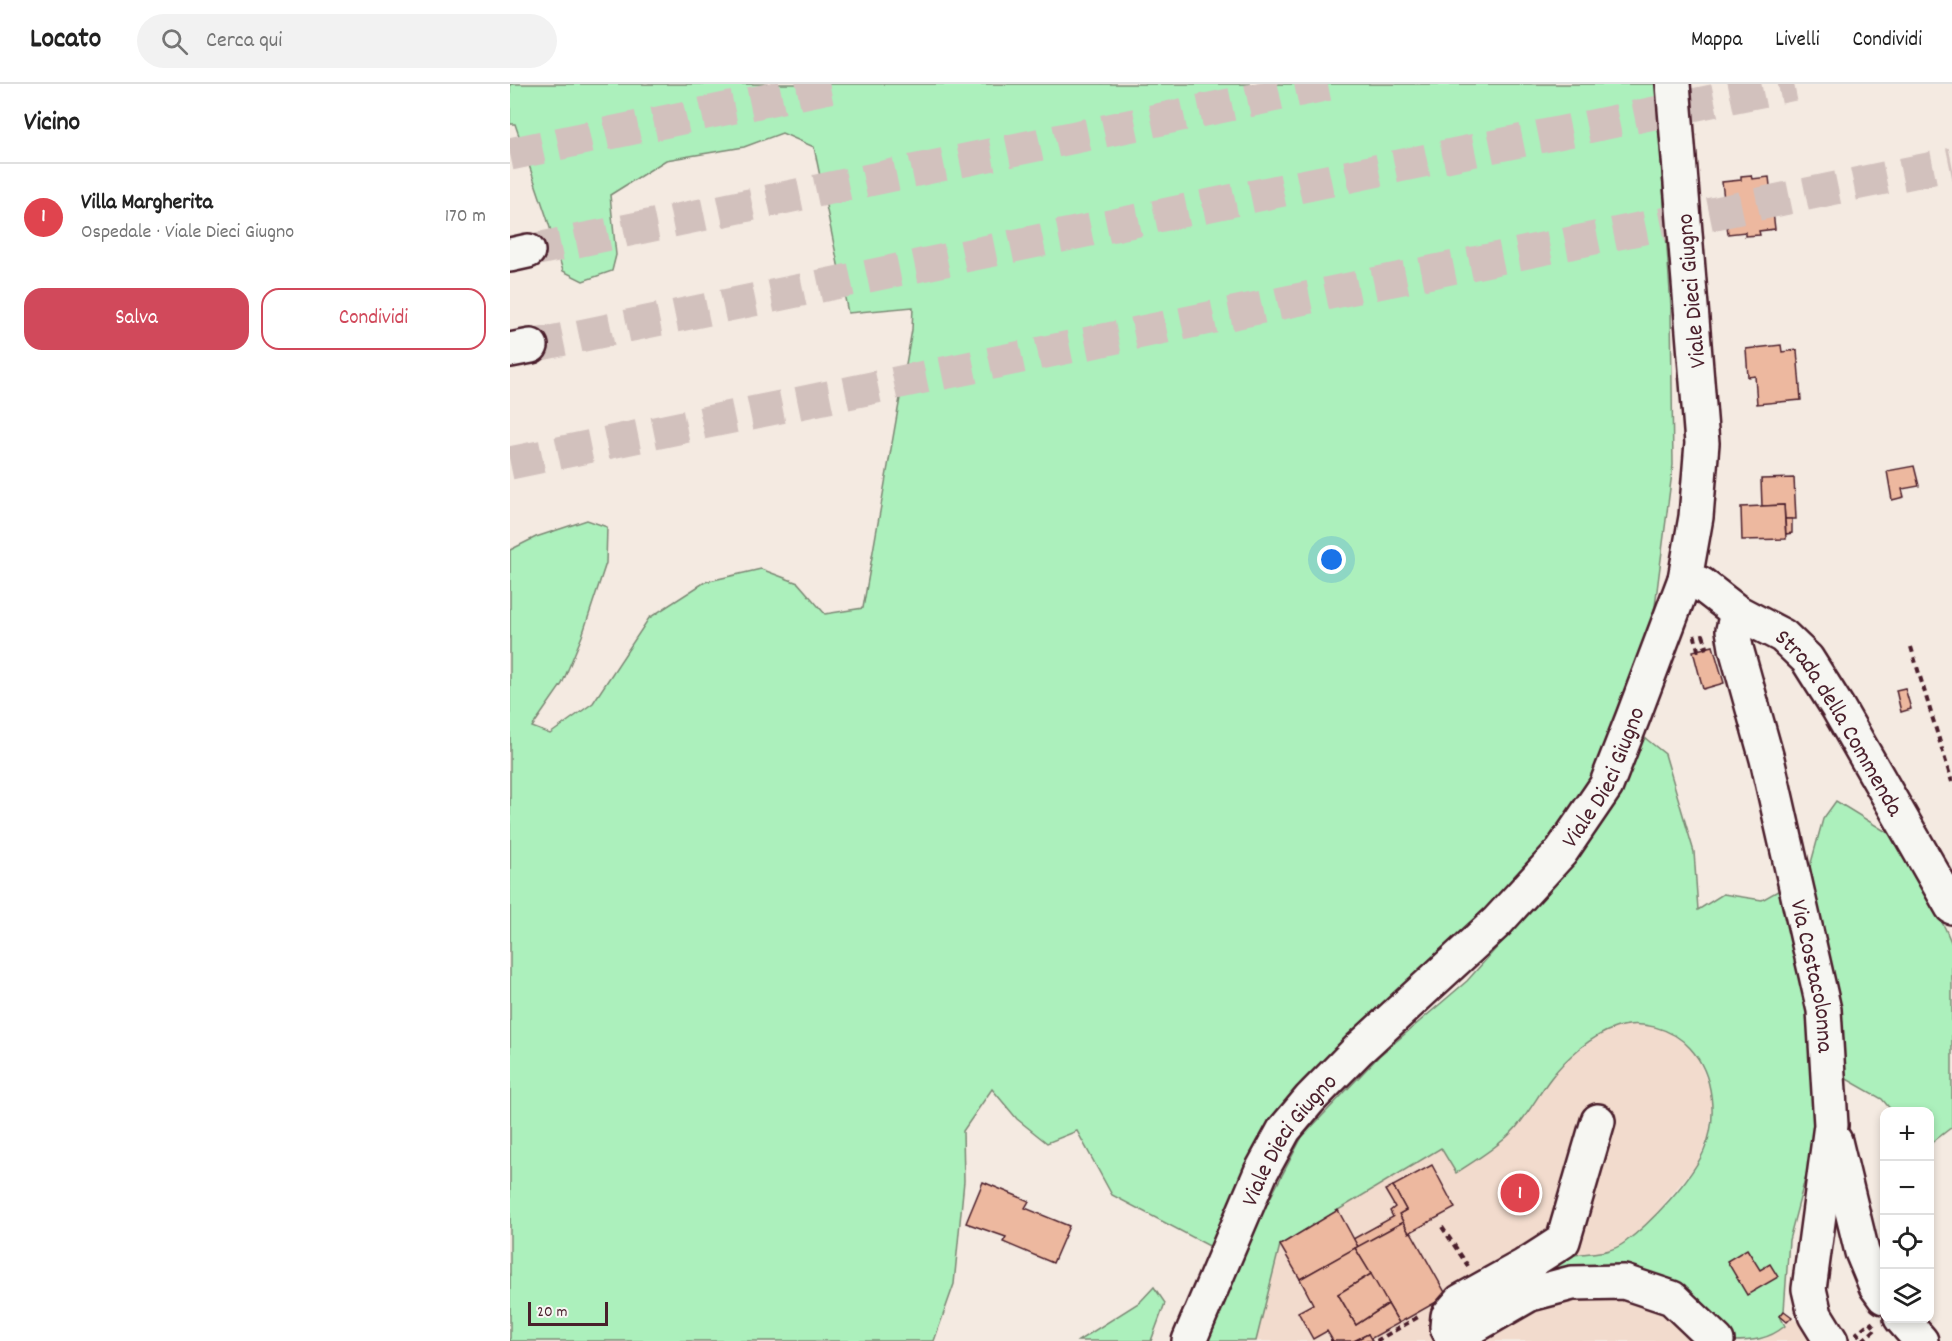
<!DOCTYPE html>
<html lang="it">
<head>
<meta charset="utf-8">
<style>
  :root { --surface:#fff; --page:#f2f2f2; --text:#222; --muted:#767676; --line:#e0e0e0; --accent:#d1495b }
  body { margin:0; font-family:Dekko,sans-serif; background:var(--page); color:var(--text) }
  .controls { position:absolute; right:18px; bottom:18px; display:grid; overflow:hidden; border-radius:12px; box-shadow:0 3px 9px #0003 }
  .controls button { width:54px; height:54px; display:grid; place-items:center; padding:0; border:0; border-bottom:2px solid var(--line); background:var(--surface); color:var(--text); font:30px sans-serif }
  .scale { position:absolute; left:18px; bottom:15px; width:80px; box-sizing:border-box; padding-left:6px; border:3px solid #4a1f2b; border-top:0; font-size:16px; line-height:21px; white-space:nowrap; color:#4a1f2b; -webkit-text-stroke:4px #f6f6f2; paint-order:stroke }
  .you { position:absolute; left:822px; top:476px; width:21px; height:21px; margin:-15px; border:4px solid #fff; border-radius:50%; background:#1a73e8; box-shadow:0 0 0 9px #1a73e833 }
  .badge { display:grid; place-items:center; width:39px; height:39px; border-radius:50%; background:var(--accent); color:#fff; font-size:20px; font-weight:700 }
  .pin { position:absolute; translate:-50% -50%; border:3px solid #fff; box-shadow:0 2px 6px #0006 }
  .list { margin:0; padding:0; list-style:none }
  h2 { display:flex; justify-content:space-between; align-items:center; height:78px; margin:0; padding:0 24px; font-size:26px }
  h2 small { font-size:20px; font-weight:400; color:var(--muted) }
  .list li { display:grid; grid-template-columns:39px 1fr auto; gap:18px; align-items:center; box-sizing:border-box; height:108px; padding:0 24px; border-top:2px solid var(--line) }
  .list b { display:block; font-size:22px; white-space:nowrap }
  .list p { margin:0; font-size:20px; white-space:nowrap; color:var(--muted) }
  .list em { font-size:20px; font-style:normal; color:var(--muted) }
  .actions { display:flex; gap:12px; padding:18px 24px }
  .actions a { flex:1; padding:14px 0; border:2px solid var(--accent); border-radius:18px; text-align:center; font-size:21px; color:var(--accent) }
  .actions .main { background:var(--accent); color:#fff }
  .icon { flex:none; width:33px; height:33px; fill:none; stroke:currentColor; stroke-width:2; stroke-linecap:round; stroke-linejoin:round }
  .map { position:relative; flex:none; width:1442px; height:1257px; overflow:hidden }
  header { display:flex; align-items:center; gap:36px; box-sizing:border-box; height:84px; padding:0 30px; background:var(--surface); border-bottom:2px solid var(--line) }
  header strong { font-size:28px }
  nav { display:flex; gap:33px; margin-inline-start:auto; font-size:21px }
  .search { width:420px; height:54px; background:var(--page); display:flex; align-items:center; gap:15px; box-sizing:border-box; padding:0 21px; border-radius:33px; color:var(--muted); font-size:22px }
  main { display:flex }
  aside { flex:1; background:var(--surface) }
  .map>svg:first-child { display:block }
  .built { fill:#f2dbcd }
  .green { fill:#acf0bc; stroke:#7b8874; stroke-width:1.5 }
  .building { fill:#edb89f; stroke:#4a1f2b; stroke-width:1.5 }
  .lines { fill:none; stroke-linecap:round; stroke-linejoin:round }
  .highway-tunnel { stroke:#d2c1bd; stroke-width:33; stroke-dasharray:33 16; stroke-linecap:butt }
  .minor-casing { stroke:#4a1f2b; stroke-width:38 }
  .major-casing { stroke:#4a1f2b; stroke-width:38 }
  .highway-casing { stroke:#4a1f2b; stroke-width:38 }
  .path { stroke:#4a1f2b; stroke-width:4; stroke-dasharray:6 4.5; stroke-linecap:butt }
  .minor { stroke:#f6f6f2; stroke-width:33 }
  .major { stroke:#f6f6f2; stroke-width:33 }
  .highway { stroke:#f6f6f2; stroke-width:33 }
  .labels { text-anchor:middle; stroke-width:4.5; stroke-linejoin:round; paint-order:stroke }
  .street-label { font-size:24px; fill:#4a1f2b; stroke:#f6f6f2 }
</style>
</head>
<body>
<header>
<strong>Locato</strong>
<div class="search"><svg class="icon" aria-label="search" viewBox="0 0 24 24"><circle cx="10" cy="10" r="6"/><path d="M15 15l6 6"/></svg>Cerca qui</div>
<nav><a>Mappa</a><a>Livelli</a><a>Condividi</a></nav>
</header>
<main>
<aside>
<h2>Vicino<small></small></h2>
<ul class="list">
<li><span class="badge" style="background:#e0444e">1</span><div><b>Villa Margherita</b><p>Ospedale · Viale Dieci Giugno</p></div><em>170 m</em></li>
</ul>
<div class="actions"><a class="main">Salva</a><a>Condividi</a></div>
</aside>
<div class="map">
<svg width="1442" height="1257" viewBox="0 0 1442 1257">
  <rect width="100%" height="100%" fill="#f4eae1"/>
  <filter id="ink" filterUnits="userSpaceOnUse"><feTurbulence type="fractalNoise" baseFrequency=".0167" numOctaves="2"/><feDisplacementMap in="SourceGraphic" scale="12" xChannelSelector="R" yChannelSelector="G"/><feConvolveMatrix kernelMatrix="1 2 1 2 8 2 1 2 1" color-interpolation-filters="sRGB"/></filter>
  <g filter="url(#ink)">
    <g class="built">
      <path d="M1119,941l28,2 13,6 21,15 7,11 11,27 3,17 -3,32 -12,29 -44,53 -30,27 -13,6 -14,3 -32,18 169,70h-477l24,-96 161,-97 15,25 55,-40 41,-57 19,-20 32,-23 12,-6z"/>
      <path d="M1274,1227l8,6 25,24h-60l9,-3 19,-12 2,-4 -7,-6z"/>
    </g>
    <g class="green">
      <path d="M0,0h1146l15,223 2,158 -18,141 -28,101 -42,95 -70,85 -132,124 -80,69 -33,40 -57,128 -101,-53 -35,-64 -30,12 -30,-24 -25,-30 -29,42 1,50 -10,103 -20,57h-424v-791l26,-13 51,-17 20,7 -1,36 -24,73 -20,48 -30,43 18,7 43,-31 56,-85 56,-36 56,-13 37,14 27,31 38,-6 49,-278 1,-23 -65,6 -34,-166 -32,-14 -38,14 -78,13 -56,35 6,60 -4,16 -29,10 -20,-10 -16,-53 -32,-94h-5z"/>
      <path d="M1130,650l25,20 29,98 4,58 25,-16 39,6 46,-26 15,-55 13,-18 57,35 52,92 7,16v183l-22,17v-32l-38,-1 -10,-12 -37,-21 -27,51 -29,111 -5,71 -4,5 5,10c-17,14 -33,15 -54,15l-32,-35 -174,-21c12,-8 29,-23 42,-28 19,-6 39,-1 57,-14 26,-19 67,-63 80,-92 14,-32 10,-77 -14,-103 -18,-20 -50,-29 -75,-20 -24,8 -49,30 -64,50 -14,18 -24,39 -40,55 -16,16 -37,28 -55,40l-15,-25 -161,97 -24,96h-48l37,-95 57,-109 77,-81 88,-75 104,-117z"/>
      <path d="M644,1203l11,16 -14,38h-73l62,-39z"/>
    </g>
    <g class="building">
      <path d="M1241,91l1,4 17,-2 6,52 -16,2 1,4 -15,1v-4l-17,2 -6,-52 19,-2v-4z"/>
      <path d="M1271,261l1,7 15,-2 4,50 -44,4 -2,-28 -7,1 -2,-28z"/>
      <path d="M1404,382l5,20 -17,3 2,8 -12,3 -5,-29z"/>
      <path d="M1284,394l2,41h-11l-1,-14 -22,1 -1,-27z"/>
      <path d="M1274,421l2,34 -44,1 -1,-33z"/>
      <path d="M1275,435h7v14l-6,1z"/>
      <path d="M1203,562l11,37 -21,6 -10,-38z"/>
      <path d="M1395,604l6,21 -10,3 -5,-22z"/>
      <path d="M922,1081l23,43 -46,25 -10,-19 7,-4 -13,-24z"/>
      <path d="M473,1098l46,19 -4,7 44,18 -16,37 -50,-21 3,-5 -40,-14z"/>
      <path d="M883,1102l13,24 -7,4 4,8 -45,25 -5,-8 40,-22 -3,-6 5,-4 -10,-17z"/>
      <path d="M828,1126l20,37 -58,32 -20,-34z"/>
      <path d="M893,1138l6,11 2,-1 36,64 -48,27 -44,-75z"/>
      <path d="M845,1164l16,26 -33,20 18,31 32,-21 11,19 -29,16 -2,-5 -14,7h-21l-6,-10 -14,8 -15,-27 15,-8 -13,-25z"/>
      <path d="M1237,1165l13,21 10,-6 8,13 -31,18 -20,-34z"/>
      <path d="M861,1190l17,30 -32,21 -18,-31z"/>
      <path d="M1274,1227l8,6 -5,5 -7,-6z"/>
      <path d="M858,1250l4,7h-18z"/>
    </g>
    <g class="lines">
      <g class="highway-tunnel">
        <path d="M0,70l334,-70"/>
        <path d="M18,167l802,-167"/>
        <path d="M21,262l1263,-262"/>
        <path d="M0,379l1442,-299"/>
      </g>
      <defs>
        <g id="minor">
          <path id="s1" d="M1175,495l16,5 36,28 46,24 24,23 31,49 114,199"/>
          <path id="s2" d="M1227,528l-4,18 3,18 31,111 57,251 7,115 -22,164 6,26 16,26"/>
          <path d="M1088,1037l-35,120 -39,25 -63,35 -13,15 -1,11 5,10 14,-6 64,-37 42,-11 52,-1 48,16 45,43"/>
          <path d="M1325,1057l27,111 14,34 8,11"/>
          <path d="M1391,1234l20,23"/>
        </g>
        <g id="major">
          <path id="s3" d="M679,1257l72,-169 23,-42 26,-31 49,-50 138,-127 64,-70 45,-66 27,-69 52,-138 11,-62 6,-74 -29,-359"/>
        </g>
        <g id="highway">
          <path d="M0,171l18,-4"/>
          <path d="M0,266l21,-4"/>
        </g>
      </defs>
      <use href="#minor" class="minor-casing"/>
      <use href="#major" class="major-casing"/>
      <use href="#highway" class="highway-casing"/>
      <g class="path">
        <path d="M1193,551l4,12 -9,3 -3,-13z"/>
        <path d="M1401,563l41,135"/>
        <path d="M932,1143l26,39"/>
        <path d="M1360,1238l6,7 -13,11 -6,-7z"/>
        <path d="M820,1257h3"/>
        <path d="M870,1257l-2,-1 40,-23"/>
      </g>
      <use href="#minor" class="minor"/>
      <use href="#major" class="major"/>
      <use href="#highway" class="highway"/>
    </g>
  </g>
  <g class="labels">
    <g class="street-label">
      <text transform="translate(1180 207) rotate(-95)" y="8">Viale Dieci Giugno</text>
      <text dy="8" stroke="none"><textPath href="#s1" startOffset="218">Strada della Commenda</textPath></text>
      <text dy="8" stroke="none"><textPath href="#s3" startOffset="711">Viale Dieci Giugno</textPath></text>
      <text dy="8" stroke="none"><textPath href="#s2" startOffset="374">Via Costacolonna</textPath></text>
      <text dy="8" stroke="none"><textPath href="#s3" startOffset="226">Viale Dieci Giugno</textPath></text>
    </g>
  </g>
</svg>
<div class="controls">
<button>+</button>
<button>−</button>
<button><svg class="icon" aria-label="locate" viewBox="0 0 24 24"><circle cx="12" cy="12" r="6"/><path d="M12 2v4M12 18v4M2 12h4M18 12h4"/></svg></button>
<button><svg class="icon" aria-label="layers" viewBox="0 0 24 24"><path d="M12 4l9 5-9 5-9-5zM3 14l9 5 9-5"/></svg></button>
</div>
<div class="scale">20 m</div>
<div class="you"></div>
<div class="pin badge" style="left:1010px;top:1109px;background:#e0444e">1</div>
</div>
</main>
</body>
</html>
